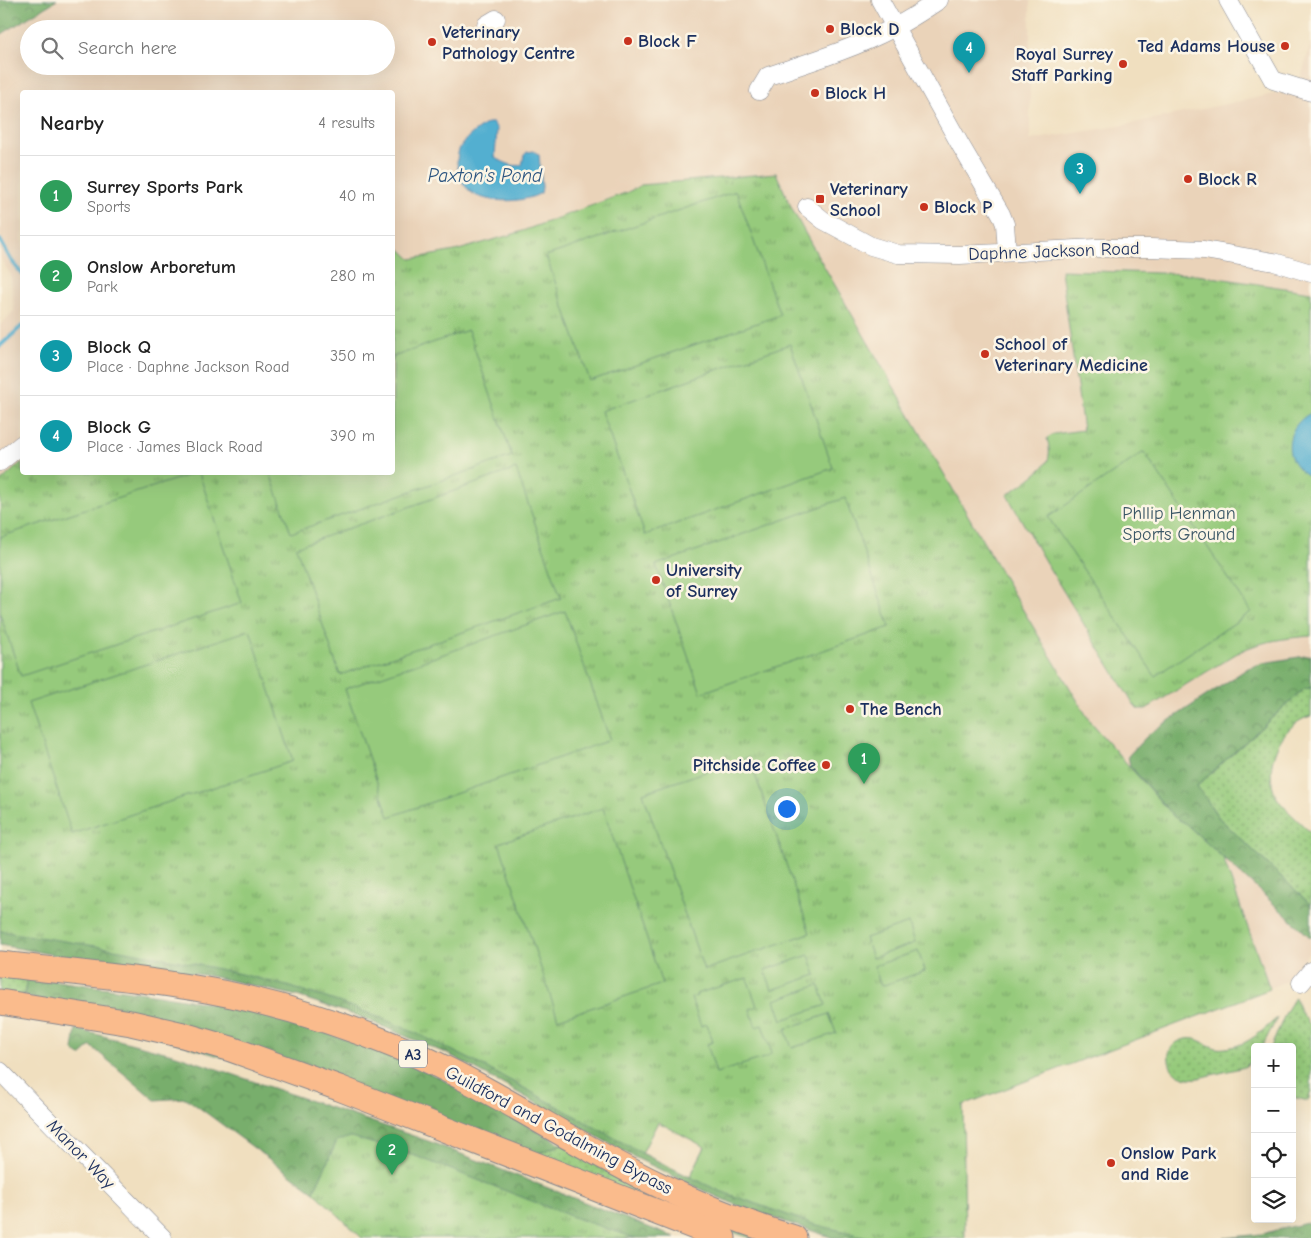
<!DOCTYPE html>
<html lang="en">
<head>
<meta charset="utf-8">
<style>
  :root { --surface:#fff; --page:#f6f6f6; --text:#222; --muted:#767676; --line:#e0e0e0; --accent:#c8321e }
  body { margin:0; font-family:"Comic Neue",sans-serif; background:var(--page); color:var(--text) }
  .controls { position:absolute; right:15px; bottom:15px; display:grid; overflow:hidden; border-radius:5px; box-shadow:0 5px 20px #0002 }
  .controls button { width:45px; height:45px; display:grid; place-items:center; padding:0; border:0; border-bottom:1px solid var(--line); background:var(--surface); color:var(--text); font:25px sans-serif }
  .you { position:absolute; left:786px; top:808px; width:18px; height:18px; margin:-12px; border:4px solid #fff; border-radius:50%; background:#1a73e8; box-shadow:0 0 0 8px #1a73e833 }
  .badge { display:grid; place-items:center; width:32px; height:32px; border-radius:50%; background:var(--accent); color:#fff; font-size:16px; font-weight:700 }
  .pin { position:absolute; translate:-50% -41px; filter:drop-shadow(0 1px 2px #0008) }
  .pin::after { content:''; position:absolute; top:26px; width:18px; height:15px; background:inherit; clip-path:polygon(0 0,100% 0,50% 100%) }
  .list { margin:0; padding:0; list-style:none }
  h2 { display:flex; justify-content:space-between; align-items:center; height:65px; margin:0; padding:0 20px; font-size:21px }
  h2 small { font-size:16px; font-weight:400; color:var(--muted) }
  .list li { display:grid; grid-template-columns:32px 1fr auto; gap:15px; align-items:center; box-sizing:border-box; height:80px; padding:0 20px; border-top:1px solid var(--line) }
  .list b { display:block; font-size:19px; white-space:nowrap }
  .list p { margin:0; font-size:16px; white-space:nowrap; color:var(--muted) }
  .list em { font-size:16px; font-style:normal; color:var(--muted) }
  .icon { flex:none; width:28px; height:28px; fill:none; stroke:currentColor; stroke-width:2; stroke-linecap:round; stroke-linejoin:round }
  .map { position:relative; flex:none; width:1311px; height:1238px; overflow:hidden }
  .search { position:absolute; background:var(--surface); box-shadow:0 5px 20px #0002; left:20px; top:20px; width:375px; height:55px; display:flex; align-items:center; gap:12px; box-sizing:border-box; padding:0 18px; border-radius:28px; color:var(--muted); font-size:19px }
  .panel { position:absolute; background:var(--surface); box-shadow:0 5px 20px #0002; left:20px; top:90px; width:375px; height:385px; border-radius:5px }
  .map>svg:first-child { display:block }
  .built { fill:#ead3b9; fill-rule:evenodd }
  .grass { fill:url(#grass-dots); stroke:#587c6d }
  .forest { fill:url(#forest-crowns); stroke:#4a6e65 }
  .park { fill:url(#park-tufts); stroke:#587c6d }
  .garden { fill:#96ca7c; stroke:#587c6d }
  .water { fill:#52afd0; stroke:#366f97 }
  .lines { fill:none; stroke-linecap:round; stroke-linejoin:round }
  .stream { stroke:#52afd0; stroke-width:4 }
  .minor-casing { stroke:#86878e; stroke-width:19 }
  .highway-casing { stroke:#86878e; stroke-width:27 }
  .minor { stroke:#fff; stroke-width:18 }
  .highway { stroke:#fabb8c; stroke-width:25 }
  .poi-dot { fill:#c8321e; stroke:#fcf5e5; stroke-width:2 }
  .labels { text-anchor:middle; stroke-width:5; stroke-linejoin:round; paint-order:stroke }
  .shield { fill:#fcf5e5; stroke:#5e6a86; stroke-width:1 }
  .shield-label { font-size:16px; font-weight:bold; fill:#1b2f5e }
  .poi-label { font-size:18px; font-weight:bold; fill:#1b2f5e; stroke:#fcf5e5; text-anchor:start }
  .street-label { font-size:18px; fill:#1b2f5e; stroke:#fcf5e5 }
  .park-label { font-size:18px; fill:#3a5666; stroke:#fcf5e5 }
  .water-label { font-size:19px; font-style:italic; fill:#2c5580; stroke:#fcf5e5 }
</style>
</head>
<body>
<div class="map">
<svg width="1311" height="1238" viewBox="0 0 1311 1238">
  <defs>
    <pattern id="grass-dots" width="8" height="8" patternUnits="userSpaceOnUse" patternTransform="scale(1.25)"><rect width="8" height="8" fill="#96ca7c"/><path d="M2 2h.1M6 6h.1" fill="none" stroke="#7aa469" stroke-width="1.8" stroke-linecap="round"/></pattern>
    <pattern id="forest-crowns" width="20" height="18" patternUnits="userSpaceOnUse" patternTransform="scale(1.25)"><rect width="20" height="18" fill="#78ae6c"/><path d="M2 6a3 3 0 1 1 6 0M12 15a3 3 0 1 1 6 0" fill="none" stroke="#628e5c"/></pattern>
    <pattern id="park-tufts" width="24" height="20" patternUnits="userSpaceOnUse" patternTransform="scale(1.25)"><rect width="24" height="20" fill="#96ca7c"/><path d="M3 7l-1-3M5 7V3M7 7l1-3M15 17l-1-3M17 17v-4M19 17l1-3" fill="none" stroke="#7aa469"/></pattern>
  </defs>
  <rect width="100%" height="100%" fill="#fcf5e5"/>
  <filter id="ink" filterUnits="userSpaceOnUse"><feTurbulence type="fractalNoise" baseFrequency=".02" numOctaves="2"/><feDisplacementMap in="SourceGraphic" scale="10" xChannelSelector="R" yChannelSelector="G"/><feConvolveMatrix kernelMatrix="1 2 1 2 8 2 1 2 1" color-interpolation-filters="sRGB"/></filter>
  <filter id="wash" filterUnits="userSpaceOnUse"><feTurbulence type="fractalNoise" baseFrequency=".0096" numOctaves="4" result="noise"/><feDisplacementMap in="SourceGraphic" scale="20" xChannelSelector="R" yChannelSelector="G"/><feGaussianBlur stdDeviation="1.12" result="paint"/><feColorMatrix in="noise" values="0 0 0 0 0 0 0 0 0 0 0 0 0 0 0 0 0 1.4 0 .05"/><feComposite in="paint" operator="in"/></filter>
  <g filter="url(#wash)">
    <rect width="100%" height="100%" fill="#f0dfbf"/>
    <path class="built" d="M57,0h973v140l89,-14 137,-28 42,-10 13,-45v645l-7,1 -107,97 22,32 92,87v45l-26,32 -322,123 2,133h-94l-181,-61 15,-30 -47,-25 -210,-74 -124,-51 -324,-66v-606l14,-14 -3,-36 -11,-17v-223zM29,29h357v37h-357zM22,92h370v380h-370z"/>
    <g class="grass">
      <path d="M1311,688v28c-31,8 -49,51 -35,80 5,10 26,28 35,37v72l-92,-87 -22,-32 107,-97z"/>
      <path d="M0,974l27,3 -3,19 -24,-4z"/>
      <path d="M1295,997l5,14 11,15v65l-3,10 -16,-4v-50h-21l15,-35z"/>
      <path d="M1277,1018l-15,29h-7v10l-10,10 -46,11c-8,1 -16,0 -23,-5 -4,-3 -7,-8 -7,-13 -3,-16 16,-25 29,-20 6,2 11,6 18,8 5,1 11,0 15,-1 18,-3 32,-17 46,-29z"/>
      <path d="M562,1144l207,94h-18l-31,-10 -184,-74z"/>
    </g>
    <g class="forest">
      <path d="M0,0h57l-57,35z"/>
      <path d="M1311,655v33l-7,1 -107,97 22,32 92,87v33l-124,-113 -13,-8 -44,-51 -2,-10 21,-22 99,-66 15,-5z"/>
      <path d="M0,906l218,44 439,172 -15,31 48,24 15,-30 225,91h-97l-92,-31 -37,-16 -74,-36 -180,-100 -90,-38 -63,-21 -82,-19 -49,-8 -94,-11 -72,-13z"/>
      <path d="M27,977l132,18 72,12 47,11 83,26 77,33 124,67 -26,10 -512,-158z"/>
      <path d="M76,1029l100,26 252,86 248,97h-82l-257,-97 -23,51 -128,-94 -31,2 -64,-54 -11,10 -7,-6z"/>
      <path d="M1311,1222v16h-87l37,-4z"/>
    </g>
    <g class="park">
      <path d="M776,173l17,38 17,31 204,353 77,128 83,94 12,7 37,34 47,131 -307,116 2,133h-94l-58,-14 -93,-33 -30,-14 15,-30 -47,-25 -16,31c-104,-56 -206,-120 -319,-156 -105,-34 -215,-49 -323,-66v-449l22,-20v10h370l1,-230 18,17 44,-8 62,-18 111,-41 13,-7z"/>
      <path d="M1061,270l130,4 120,18v344c-25,2 -50,5 -72,16l-93,57h-8l-6,-7 -86,-139 -39,-68c11,-8 33,-22 40,-33 4,-8 2,-16 0,-24l7,-4 29,-4z"/>
      <path d="M351,1137l67,20 163,63 54,18h-273l-48,-46 23,-51z"/>
    </g>
    <g class="garden">
      <path d="M736,191l44,124 -190,66 -44,-125z"/>
      <path d="M468,330l44,126 -221,77 -21,-60 122,-1 1,-115z"/>
      <path d="M790,344l43,124 -188,67 -44,-124z"/>
      <path d="M1144,452l107,160 -96,64 -107,-159z"/>
      <path d="M516,469l45,129 -221,77 -44,-128z"/>
      <path d="M195,473h4l43,130 -221,73 -21,-62v-77z"/>
      <path d="M845,498l45,129 -189,66 -45,-128z"/>
      <path d="M565,611l45,129 -221,77 -44,-128z"/>
      <path d="M250,630l43,131 -221,73 -44,-131z"/>
      <path d="M749,757l61,176 -106,37 -61,-177z"/>
      <path d="M603,808l59,176 -104,35 -59,-176z"/>
      <path d="M909,923l6,20 -43,15 -7,-20z"/>
      <path d="M918,951l7,20 -44,15 -7,-20z"/>
      <path d="M809,955l7,20 -44,15 -7,-20z"/>
      <path d="M747,978l10,28 -7,3 6,18 6,-2 10,28 -5,4 -51,16 -9,-29 6,-2 -6,-18 -6,2 -10,-28 6,-2 -1,-2z"/>
      <path d="M819,985l7,20 -44,15 -7,-20z"/>
      <path d="M829,1014l7,19 -44,15 -7,-19z"/>
    </g>
    <g class="water">
      <path d="M487,123h6l4,6 -2,28c9,6 17,10 27,8l2,-10 3,-3 7,-1 5,4 3,32 -1,6c-15,9 -43,10 -61,4 -19,-6 -29,-34 -19,-51 6,-10 17,-17 26,-23z"/>
      <path d="M1311,413v64c-30,-13 -28,-50 0,-64z"/>
    </g>
    <g class="lines">
      <g class="stream">
        <path d="M0,240l11,20 11,14"/>
        <path d="M0,346l22,-20"/>
      </g>
    </g>
  </g>
  <g filter="url(#ink)">
    <g class="lines">
      <defs>
        <g id="minor">
          <path d="M880,0l81,146 40,68 4,10 2,27"/>
          <path d="M1228,0l45,80 38,12"/>
          <path d="M486,25l10,-6"/>
          <path d="M759,91l9,-15c42,-14 85,-27 125,-48 16,-8 31,-18 46,-28"/>
          <path d="M807,207l16,13 48,26 27,8 62,1 135,-7h56l53,2 70,12 37,11"/>
          <path d="M0,462l22,-18"/>
          <path d="M1301,983l10,-12"/>
          <path d="M0,1071l163,167"/>
        </g>
        <g id="highway">
          <path d="M0,964c77,9 156,15 232,31 59,13 116,31 171,54 89,38 169,95 256,136 43,21 88,39 135,53"/>
          <path d="M0,1002l131,21 52,12 48,14 108,39 384,150"/>
        </g>
      </defs>
      <use href="#minor" class="minor-casing"/>
      <use href="#highway" class="highway-casing"/>
      <use href="#minor" class="minor"/>
      <use href="#highway" class="highway"/>
    </g>
  </g>
  <g class="poi-dot">
    <circle cx="830" cy="29" r="5"/>
    <circle cx="628" cy="41" r="5"/>
    <circle cx="432" cy="42" r="5"/>
    <circle cx="1285" cy="46" r="5"/>
    <circle cx="1123" cy="64" r="5"/>
    <circle cx="815" cy="93" r="5"/>
    <circle cx="1188" cy="179" r="5"/>
    <rect x="815" y="194" width="10" height="10" rx="2.5"/>
    <circle cx="924" cy="207" r="5"/>
    <circle cx="985" cy="354" r="5"/>
    <circle cx="656" cy="580" r="5"/>
    <circle cx="850" cy="709" r="5"/>
    <circle cx="826" cy="765" r="5"/>
    <circle cx="1111" cy="1163" r="5"/>
  </g>
  <g class="labels">
    <rect class="shield" x="399" y="1040.5" width="28" height="27" rx="4"/>
    <g class="shield-label">
      <text x="413" y="1060">A3</text>
    </g>
    <g class="poi-label">
      <text x="840" y="35">Block D</text>
      <text x="442" y="38">Veterinary<tspan x="442" dy="21">Pathology Centre</tspan></text>
      <text x="638" y="47">Block F</text>
      <text x="1275" y="52" text-anchor="end">Ted Adams House</text>
      <text x="1113" y="60" text-anchor="end">Royal Surrey<tspan x="1113" dy="21">Staff Parking</tspan></text>
      <text x="825" y="99">Block H</text>
      <text x="1198" y="185">Block R</text>
      <text x="830" y="195">Veterinary<tspan x="830" dy="21">School</tspan></text>
      <text x="934" y="213">Block P</text>
      <text x="995" y="350">School of<tspan x="995" dy="21">Veterinary Medicine</tspan></text>
      <text x="666" y="576">University<tspan x="666" dy="21">of Surrey</tspan></text>
      <text x="860" y="715">The Bench</text>
      <text x="816" y="771" text-anchor="end">Pitchside Coffee</text>
      <text x="1121" y="1159">Onslow Park<tspan x="1121" dy="21">and Ride</tspan></text>
    </g>
    <g class="street-label">
      <text transform="translate(1054 251) rotate(-2)" y="6">Daphne Jackson Road</text>
      <text transform="translate(559 1130) rotate(28)" y="6">Guildford and Godalming Bypass</text>
      <text transform="translate(81 1154) rotate(46)" y="6">Manor Way</text>
    </g>
    <g class="park-label">
      <text x="1179" y="519">Phllip Henman<tspan x="1179" dy="21">Sports Ground</tspan></text>
    </g>
    <g class="water-label">
      <text x="485" y="182">Paxton's Pond</text>
    </g>
  </g>
</svg>
<div class="controls">
<button>+</button>
<button>−</button>
<button><svg class="icon" aria-label="locate" viewBox="0 0 24 24"><circle cx="12" cy="12" r="6"/><path d="M12 2v4M12 18v4M2 12h4M18 12h4"/></svg></button>
<button><svg class="icon" aria-label="layers" viewBox="0 0 24 24"><path d="M12 4l9 5-9 5-9-5zM3 14l9 5 9-5"/></svg></button>
</div>
<div class="you"></div>
<div class="pin badge" style="left:864px;top:784px;background:#2e9e5b">1</div>
<div class="pin badge" style="left:392px;top:1175px;background:#2e9e5b">2</div>
<div class="pin badge" style="left:1080px;top:194px;background:#0f9aa8">3</div>
<div class="pin badge" style="left:969px;top:73px;background:#0f9aa8">4</div>
<div class="search"><svg class="icon" aria-label="search" viewBox="0 0 24 24"><circle cx="10" cy="10" r="6"/><path d="M15 15l6 6"/></svg>Search here</div>
<section class="panel">
<h2>Nearby<small>4 results</small></h2>
<ul class="list">
<li><span class="badge" style="background:#2e9e5b">1</span><div><b>Surrey Sports Park</b><p>Sports</p></div><em>40 m</em></li>
<li><span class="badge" style="background:#2e9e5b">2</span><div><b>Onslow Arboretum</b><p>Park</p></div><em>280 m</em></li>
<li><span class="badge" style="background:#0f9aa8">3</span><div><b>Block Q</b><p>Place · Daphne Jackson Road</p></div><em>350 m</em></li>
<li><span class="badge" style="background:#0f9aa8">4</span><div><b>Block G</b><p>Place · James Black Road</p></div><em>390 m</em></li>
</ul>
</section>
</div>
</body>
</html>
